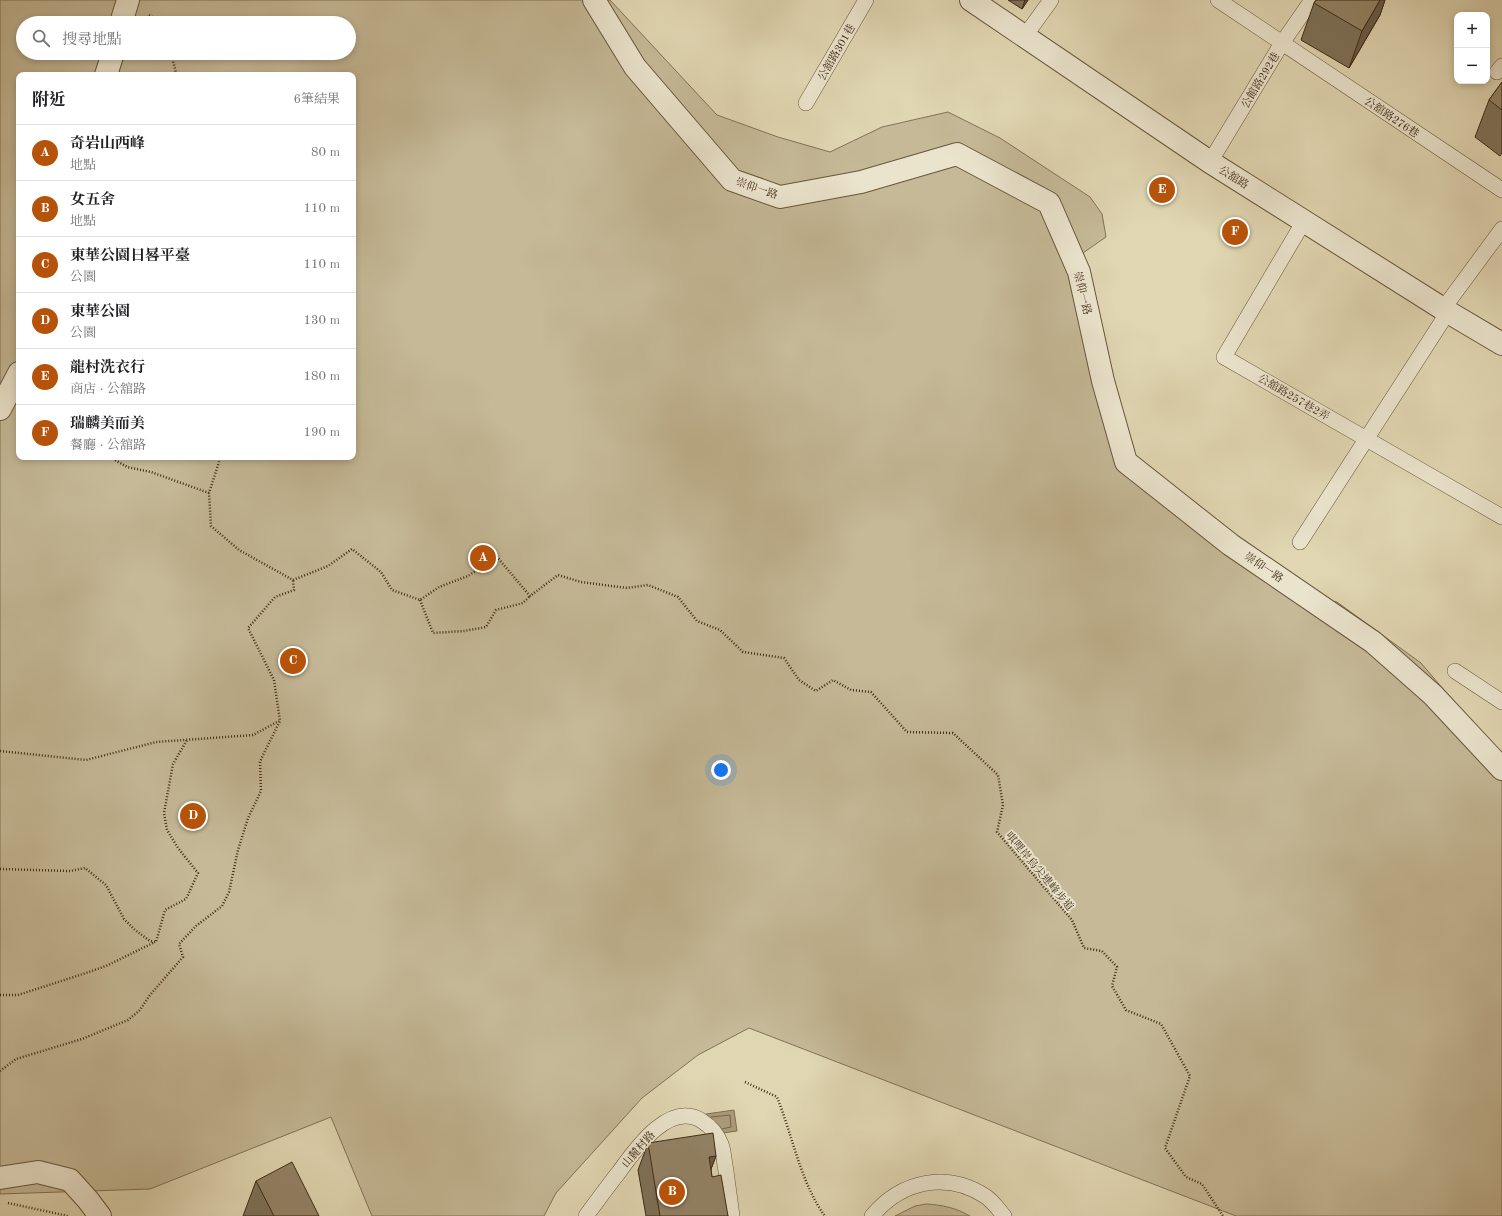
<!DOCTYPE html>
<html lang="zh-TW">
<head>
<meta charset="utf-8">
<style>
  :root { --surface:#fff; --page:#f6f6f6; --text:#202124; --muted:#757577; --line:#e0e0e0; --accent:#b45309 }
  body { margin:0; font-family:"Old Standard TT","Noto Serif TC",serif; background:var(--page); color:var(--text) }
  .controls { position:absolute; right:12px; top:12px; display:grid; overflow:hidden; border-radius:8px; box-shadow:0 2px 6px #0003 }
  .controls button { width:36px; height:36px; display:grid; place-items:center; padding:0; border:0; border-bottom:1px solid var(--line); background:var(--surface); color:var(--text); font:20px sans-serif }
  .you { position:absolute; left:721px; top:770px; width:14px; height:14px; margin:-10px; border:3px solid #fff; border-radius:50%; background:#1a73e8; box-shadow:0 0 0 6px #1a73e833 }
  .badge { display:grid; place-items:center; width:26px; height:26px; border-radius:50%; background:var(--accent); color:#fff; font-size:13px; font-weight:700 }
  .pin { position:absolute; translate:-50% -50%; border:2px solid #fff; box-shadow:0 1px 4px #0006 }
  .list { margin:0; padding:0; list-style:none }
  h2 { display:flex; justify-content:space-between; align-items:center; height:52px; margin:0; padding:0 16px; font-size:17px }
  h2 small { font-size:13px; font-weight:400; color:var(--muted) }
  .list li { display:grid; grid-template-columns:26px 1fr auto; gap:12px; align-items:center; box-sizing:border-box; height:56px; padding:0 16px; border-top:1px solid var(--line) }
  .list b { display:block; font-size:15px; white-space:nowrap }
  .list p { margin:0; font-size:13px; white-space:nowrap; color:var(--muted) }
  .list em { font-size:13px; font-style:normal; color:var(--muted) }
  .icon { flex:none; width:22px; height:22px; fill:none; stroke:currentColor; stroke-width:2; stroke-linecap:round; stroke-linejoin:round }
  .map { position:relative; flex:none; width:1502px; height:1216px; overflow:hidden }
  .search { position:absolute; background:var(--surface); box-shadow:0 2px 6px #0003; left:16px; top:16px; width:340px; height:44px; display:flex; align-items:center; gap:10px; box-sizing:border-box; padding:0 14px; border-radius:22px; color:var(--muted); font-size:15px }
  .panel { position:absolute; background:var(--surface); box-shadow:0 2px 6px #0003; left:16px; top:72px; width:340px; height:388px; border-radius:8px }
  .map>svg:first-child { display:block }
  .green { fill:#c5b997; stroke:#827256; fill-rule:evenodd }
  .water { fill:#aa9c7d; stroke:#806f53 }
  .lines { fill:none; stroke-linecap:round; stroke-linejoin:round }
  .shore { stroke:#756449; stroke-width:1 }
  .service-casing { stroke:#68563c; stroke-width:16 }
  .minor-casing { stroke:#68563c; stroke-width:24 }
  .tertiary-casing { stroke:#68563c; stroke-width:24 }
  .path { stroke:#402b15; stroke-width:2.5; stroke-dasharray:1 2; stroke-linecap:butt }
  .service { stroke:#ebe4cd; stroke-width:15 }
  .minor { stroke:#ebe4cd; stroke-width:22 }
  .tertiary { stroke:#ebe4cd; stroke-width:22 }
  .wall { fill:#7e7259; stroke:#402b15 }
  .shaded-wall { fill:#675c48; stroke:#402b15 }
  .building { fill:#938467; stroke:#402b15 }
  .labels { text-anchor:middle; stroke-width:3.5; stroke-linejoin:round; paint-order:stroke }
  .street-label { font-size:11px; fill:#402b15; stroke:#ebe4cd }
</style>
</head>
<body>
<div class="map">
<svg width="1502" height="1216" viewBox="0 0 1502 1216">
  <rect width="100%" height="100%" fill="#e0d6b2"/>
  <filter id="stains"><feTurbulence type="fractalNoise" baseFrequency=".005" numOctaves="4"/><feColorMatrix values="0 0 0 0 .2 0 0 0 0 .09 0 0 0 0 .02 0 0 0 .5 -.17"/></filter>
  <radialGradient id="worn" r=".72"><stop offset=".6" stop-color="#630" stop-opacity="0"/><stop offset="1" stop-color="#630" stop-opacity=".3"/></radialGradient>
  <g class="green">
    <path d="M0,0h610l107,115 61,22 52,15 52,-25 66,-15 52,26 90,59 12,17 4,23 -26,18 46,194 179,146 32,7 84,61 81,95v458h-266l-487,-188 -51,27 -56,43 -86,95 -12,23h-172l-41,-99 -181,72 -150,5zM23,23h326v30h-326zM19,75h334v382h-334z"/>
    <path d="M926,1204c17,1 30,4 44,12h-75l20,-10z"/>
  </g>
  <path class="water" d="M734,1110l3,21 -28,4 -3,-21z"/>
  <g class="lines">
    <path class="shore" d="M711,1117l19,-2 1,12 -9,2"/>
    <defs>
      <g id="service">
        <path d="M1218,0l284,190"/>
        <path d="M1025,36l26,-36"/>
        <path d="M1497,72l5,-6"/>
        <path d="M806,103l60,-103"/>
        <path d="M1210,162l72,-119 30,-43"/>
        <path d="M1304,221l-80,136 278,160"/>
        <path d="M1443,309l59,-80"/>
        <path d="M1300,542l148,-230"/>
        <path d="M1455,671l47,31"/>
        <path d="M586,1216c11,-15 22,-30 33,-44 16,-22 50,-72 83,-51 8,5 15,13 19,23 3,8 3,18 5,27 2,15 4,30 6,45"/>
        <path d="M872,1216c29,-35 74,-45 113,-20 8,5 13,13 19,20"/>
      </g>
      <g id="minor">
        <path d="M594,0l41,67 97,113 48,17 81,-15 96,-28 92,49 30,69 24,109 23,81 105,83 142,97 60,53 69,74"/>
        <path d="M121,23l7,-23"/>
        <path d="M106,75l7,-22"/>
        <path d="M0,409l19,-36"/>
        <path d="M0,1178l38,-6 32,8 18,20 12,16"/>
      </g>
      <path id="tertiary" d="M971,0l239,162 238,150 54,32"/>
    </defs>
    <use href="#service" class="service-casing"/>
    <use href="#minor" class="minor-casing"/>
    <use href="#tertiary" class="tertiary-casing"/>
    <g class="path">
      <path d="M149,15l6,4 2,4"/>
      <path d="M171,53l5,20"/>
      <path d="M110,457l17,10 24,5 58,21"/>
      <path d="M217,457l3,2 -11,34 2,33 28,24 54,30 35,-14 24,-17 29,23 11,18 28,10 19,-13 29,-11 29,-19 33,39 28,-21 23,7 46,6 21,-3 30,12 19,24 23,9 23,22 41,6 15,22 17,11 17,-11 18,10 20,2 36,40 46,1 45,42 5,30 -6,27 75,88 12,28 18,3 15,16 -5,19 14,24 35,14 29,52 -25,72 21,29 16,7 21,32"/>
      <path d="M420,600l13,33 31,-2 22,-4 10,-17 27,-7 7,-7"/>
      <path d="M0,751l86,9 70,-18 97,-7 26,-14"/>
      <path d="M0,869l70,2 15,-3 21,17 18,34 11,11 15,11 6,1 9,-32 21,-11 12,-26 -20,-25 -11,-18 -3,-17 9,-49 14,-24"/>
      <path d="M0,995h18l68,-22 20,-7 49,-24"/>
      <path d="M0,1071l16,-12 66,-20 46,-19 12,-10 10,-15 33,-38 -4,-13 17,-18 26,-20 7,-14 9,-42 10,-32 13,-27 -1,-29 3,-7 17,-34 -6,-41 -26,-52 27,-31 19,-7 -1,-10"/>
      <path d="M745,1082l32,15c15,37 24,87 48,119"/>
      <path d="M8,1203l60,13"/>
    </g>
    <use href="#service" class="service"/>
    <use href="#minor" class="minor"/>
    <use href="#tertiary" class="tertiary"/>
  </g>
  <g class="wall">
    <path d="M1008,0h20l-6,9z"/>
    <path d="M1316,0h69l-5,15 -31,53 -48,-28 13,-37z"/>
    <path d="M1502,82v71l-2,3 -25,-19 14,-37z"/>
    <path d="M648,1143l68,13 -5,13 1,8 16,39h-82l-8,-46z"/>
    <path d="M256,1181l63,35h-76z"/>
  </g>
  <g class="shaded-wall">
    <path d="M1025,0h3l-6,9z"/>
    <path d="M1380,0h5l-5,15 -31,53 13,-37z"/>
    <path d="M716,1156l-10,26 3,-25z"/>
  </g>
  <g class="building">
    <path d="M1316,0h64l-18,31 -48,-28z"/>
    <path d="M1502,82v28l-13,-10z"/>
    <path d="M713,1133l3,23 -7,1 3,20 9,-2 7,41h-68l-12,-73z"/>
    <path d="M292,1162l27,54h-45l-18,-35z"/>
  </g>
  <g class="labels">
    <g class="street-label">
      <text transform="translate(836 52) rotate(-60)" y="4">公舘路301巷</text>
      <text transform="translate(1260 80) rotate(-59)" y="4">公館路292巷</text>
      <text transform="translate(1392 117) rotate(34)" y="4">公舘路276巷</text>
      <text transform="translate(1234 177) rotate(32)" y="4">公舘路</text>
      <text transform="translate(757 188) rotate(19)" y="4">崇仰一路</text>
      <text transform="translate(1083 293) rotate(76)" y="4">崇仰一路</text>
      <text transform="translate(1294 397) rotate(30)" y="4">公舘路257巷2弄</text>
      <text transform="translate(1264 567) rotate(34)" y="4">崇仰一路</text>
      <text transform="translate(1040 871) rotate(50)" y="4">唭哩岸烏尖連峰步道</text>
      <text transform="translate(638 1149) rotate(-49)" y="4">山麓村路</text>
    </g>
  </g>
  <rect width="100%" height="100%" filter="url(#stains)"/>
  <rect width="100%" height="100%" fill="url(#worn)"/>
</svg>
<div class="controls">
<button>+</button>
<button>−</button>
</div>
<div class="you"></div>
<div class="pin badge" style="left:483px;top:558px">A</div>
<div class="pin badge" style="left:672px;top:1192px">B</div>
<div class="pin badge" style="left:293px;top:661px">C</div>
<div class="pin badge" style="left:193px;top:816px">D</div>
<div class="pin badge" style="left:1162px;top:190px">E</div>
<div class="pin badge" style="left:1235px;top:232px">F</div>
<div class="search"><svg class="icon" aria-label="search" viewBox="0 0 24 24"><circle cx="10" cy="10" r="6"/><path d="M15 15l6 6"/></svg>搜尋地點</div>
<section class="panel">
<h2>附近<small>6筆結果</small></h2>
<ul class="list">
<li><span class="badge">A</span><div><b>奇岩山西峰</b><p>地點</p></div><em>80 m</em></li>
<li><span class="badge">B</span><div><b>女五舍</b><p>地點</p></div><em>110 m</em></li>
<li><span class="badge">C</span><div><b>東華公園日晷平臺</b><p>公園</p></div><em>110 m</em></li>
<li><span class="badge">D</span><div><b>東華公園</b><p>公園</p></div><em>130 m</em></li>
<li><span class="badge">E</span><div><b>龍村洗衣行</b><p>商店 · 公舘路</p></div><em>180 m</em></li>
<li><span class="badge">F</span><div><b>瑞麟美而美</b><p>餐廳 · 公舘路</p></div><em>190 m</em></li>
</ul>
</section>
</div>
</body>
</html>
